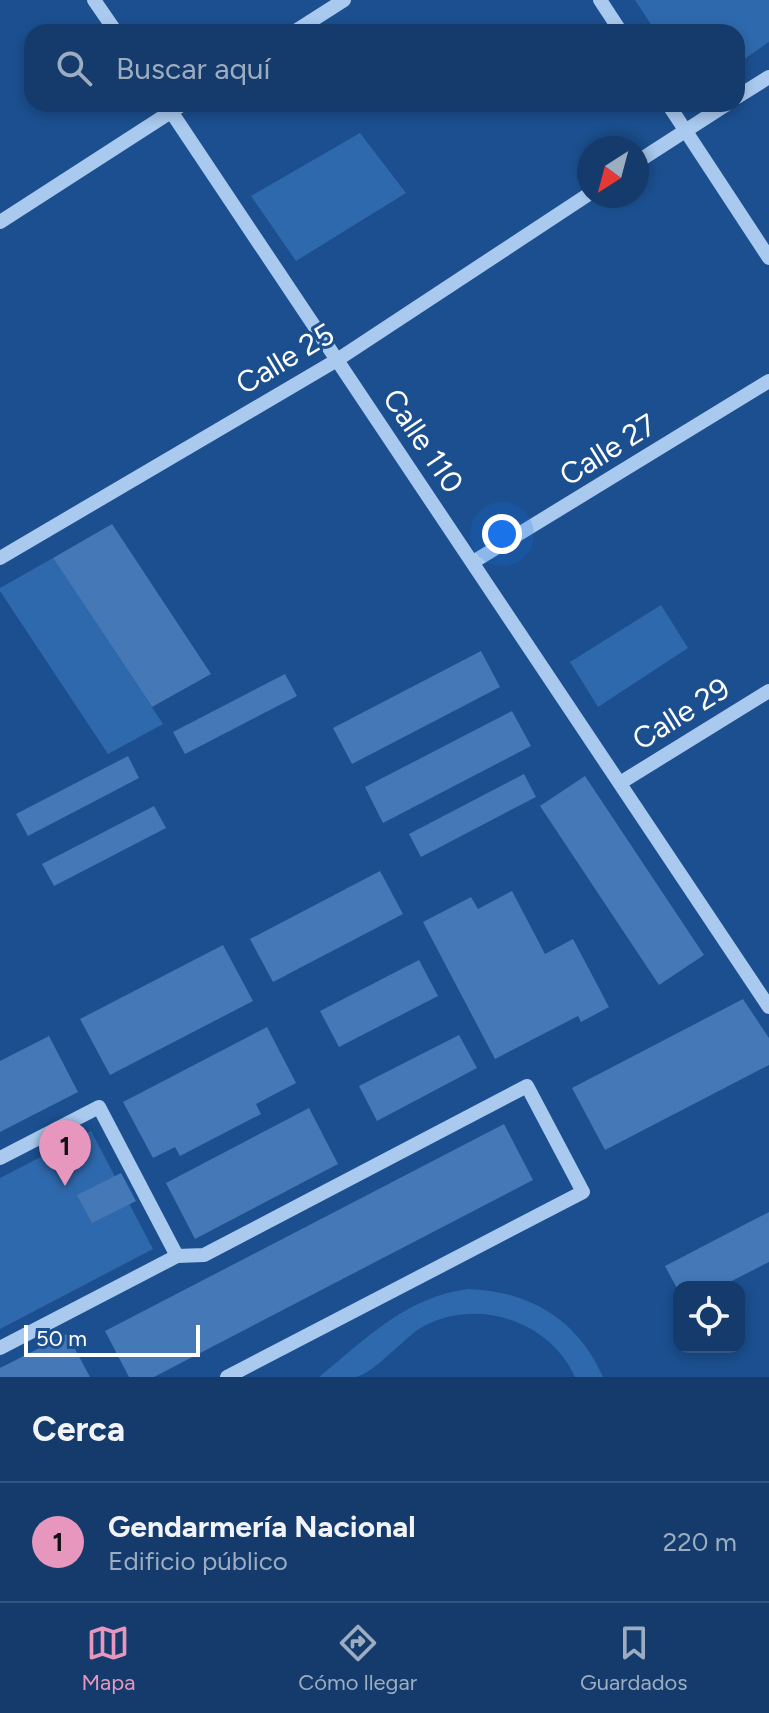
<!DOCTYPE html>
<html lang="es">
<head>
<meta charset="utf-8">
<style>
  :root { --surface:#143b6b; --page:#214673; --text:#f1f3f6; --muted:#9dadc1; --line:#33557e; --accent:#e797bd }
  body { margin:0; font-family:Figtree,sans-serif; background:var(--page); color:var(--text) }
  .controls { position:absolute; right:24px; bottom:24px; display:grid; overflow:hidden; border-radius:16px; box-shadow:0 4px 12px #0003 }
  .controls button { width:72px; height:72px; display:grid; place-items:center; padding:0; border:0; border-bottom:2px solid var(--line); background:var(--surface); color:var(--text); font:40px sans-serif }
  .compass { position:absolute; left:577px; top:136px; width:72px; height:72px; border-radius:50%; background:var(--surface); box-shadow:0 4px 12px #0003; rotate:216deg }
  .scale { position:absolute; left:24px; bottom:20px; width:176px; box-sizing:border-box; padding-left:8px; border:4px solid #fff; border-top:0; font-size:22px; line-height:28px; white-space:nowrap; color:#fff; -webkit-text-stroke:6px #1b4f8f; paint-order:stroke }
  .you { position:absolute; left:502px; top:534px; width:28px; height:28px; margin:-20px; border:6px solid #fff; border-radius:50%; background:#1a73e8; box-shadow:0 0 0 12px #1a73e833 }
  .badge { display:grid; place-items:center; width:52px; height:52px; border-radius:50%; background:var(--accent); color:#111; font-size:26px; font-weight:700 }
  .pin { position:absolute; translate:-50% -66px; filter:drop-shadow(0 2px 4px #0008) }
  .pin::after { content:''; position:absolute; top:42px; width:28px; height:24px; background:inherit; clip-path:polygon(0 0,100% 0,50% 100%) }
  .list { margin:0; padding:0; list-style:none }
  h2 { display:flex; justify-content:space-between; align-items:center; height:104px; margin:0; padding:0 32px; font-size:34px }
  h2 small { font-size:26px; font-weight:400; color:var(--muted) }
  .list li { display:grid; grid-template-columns:52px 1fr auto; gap:24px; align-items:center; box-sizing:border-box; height:120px; padding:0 32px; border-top:2px solid var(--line) }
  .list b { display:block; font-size:30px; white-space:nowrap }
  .list p { margin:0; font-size:26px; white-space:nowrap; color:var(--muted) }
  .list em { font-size:26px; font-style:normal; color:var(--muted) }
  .icon { flex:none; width:44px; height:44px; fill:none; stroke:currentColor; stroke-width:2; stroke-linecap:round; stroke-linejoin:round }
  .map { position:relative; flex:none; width:769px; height:1377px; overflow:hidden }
  .search { position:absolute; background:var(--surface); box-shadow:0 4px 12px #0003; left:24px; right:24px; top:24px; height:88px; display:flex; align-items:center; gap:20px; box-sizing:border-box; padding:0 28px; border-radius:24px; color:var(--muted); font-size:30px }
  .sheet { height:224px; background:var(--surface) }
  nav { display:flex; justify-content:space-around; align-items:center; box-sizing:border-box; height:112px; border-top:2px solid var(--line); background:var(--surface); font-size:22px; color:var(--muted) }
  nav a { display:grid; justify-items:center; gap:4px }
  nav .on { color:var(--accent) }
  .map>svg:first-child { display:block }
  .green { fill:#2e69ad }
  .building { fill:#4478b7 }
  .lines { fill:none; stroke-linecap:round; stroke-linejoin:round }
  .minor { stroke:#a9c9ee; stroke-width:14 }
  .labels { text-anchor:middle; stroke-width:6; stroke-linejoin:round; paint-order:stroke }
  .street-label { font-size:30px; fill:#fff; stroke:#1b4f8f }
</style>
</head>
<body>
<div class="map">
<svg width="769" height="1377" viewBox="0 0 769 1377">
  <rect width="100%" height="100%" fill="#1b4f8f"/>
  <g class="green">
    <path d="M635,0h134v42l-32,22v-32h-81z"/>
    <path d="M360,133l46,60 -110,68 -45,-65z"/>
    <path d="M53,558l110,166 -55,30 -108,-163v-3z"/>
    <path d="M661,605l27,43 -90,59 -28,-45z"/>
    <path d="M91,1131l62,118 -153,80v-151z"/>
    <path d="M468,1289c62,2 110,31 135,88h-28c-26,-58 -102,-81 -156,-48 -16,11 -47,45 -63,48 -12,0 -26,0 -37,0 47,-38 87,-80 149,-88z"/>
  </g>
  <g class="building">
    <path d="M112,524l99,150 -59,33 -99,-149z"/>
    <path d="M481,651l19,36 -148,77 -19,-36z"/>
    <path d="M285,674l12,22 -112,58 -12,-22z"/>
    <path d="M512,711l19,35 -148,77 -18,-36z"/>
    <path d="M128,756l11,22 -111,58 -12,-22z"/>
    <path d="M524,774l12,23 -115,60 -12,-23z"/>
    <path d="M585,776l119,179 -45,30 -119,-179z"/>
    <path d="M154,806l12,22 -112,58 -12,-22z"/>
    <path d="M380,871l23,43 -130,68 -23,-43z"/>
    <path d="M512,891l33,63 28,-15 36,68 -28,15 -3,-6 -83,43 -72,-137 48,-25 7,12z"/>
    <path d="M223,945l30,56 -143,74 -30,-56z"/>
    <path d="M419,960l19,36 -99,51 -19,-36z"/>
    <path d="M743,999l26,39v27l-164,85 -33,-62z"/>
    <path d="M267,1027l29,56 -40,21 5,10 -81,42 -5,-9 -22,11 -30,-56z"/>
    <path d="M459,1035l18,33 -100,53 -18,-35z"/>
    <path d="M49,1036l29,56 -78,40v-71z"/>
    <path d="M309,1108l29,56 -143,75 -29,-56z"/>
    <path d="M504,1124l29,56 -379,197h-25l-24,-46z"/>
    <path d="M121,1173l15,28 -44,22 -15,-28z"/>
    <path d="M769,1212v50l-49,25h-41v5l-14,-26z"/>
    <path d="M67,1334l23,43h-90v-9z"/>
  </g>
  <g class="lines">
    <g class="minor">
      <path d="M94,0l22,32"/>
      <path d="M600,0l21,32"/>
      <path d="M294,32l50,-32"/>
      <path d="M737,97l32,-20"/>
      <path d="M166,104l603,903"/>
      <path d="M668,104l101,154"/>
      <path d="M637,162l90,-58"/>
      <path d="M0,222l183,-118"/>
      <path d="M0,558l337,-198 252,-166"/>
      <path d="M473,562l296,-181"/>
      <path d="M620,783l149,-92"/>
      <path d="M0,1158l99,-51 78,149"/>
      <path d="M0,1348l177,-92 27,-1 323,-169 56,106 -356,185"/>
    </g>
  </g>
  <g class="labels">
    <g class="street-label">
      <text transform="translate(285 359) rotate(-31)" y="10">Calle 25</text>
      <text transform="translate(423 441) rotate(56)" y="10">Calle 110</text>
      <text transform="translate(608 450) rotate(-32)" y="10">Calle 27</text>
      <text transform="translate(681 714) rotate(-32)" y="10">Calle 29</text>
    </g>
  </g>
</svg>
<div class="controls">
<button><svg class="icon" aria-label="locate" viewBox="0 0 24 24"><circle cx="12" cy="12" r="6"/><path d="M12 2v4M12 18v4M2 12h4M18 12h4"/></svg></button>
</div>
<svg class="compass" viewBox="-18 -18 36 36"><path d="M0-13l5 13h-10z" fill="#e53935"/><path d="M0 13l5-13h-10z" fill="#9dadc1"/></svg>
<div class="scale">50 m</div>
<div class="you"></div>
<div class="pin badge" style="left:65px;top:1186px">1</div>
<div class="search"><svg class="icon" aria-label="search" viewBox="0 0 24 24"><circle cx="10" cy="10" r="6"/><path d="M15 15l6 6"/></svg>Buscar aquí</div>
</div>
<section class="sheet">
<h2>Cerca<small></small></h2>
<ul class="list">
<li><span class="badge">1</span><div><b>Gendarmería Nacional</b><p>Edificio público</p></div><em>220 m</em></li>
</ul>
</section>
<nav>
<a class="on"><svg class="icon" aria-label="map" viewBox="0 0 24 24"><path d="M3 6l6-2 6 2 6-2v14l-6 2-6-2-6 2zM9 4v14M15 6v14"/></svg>Mapa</a>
<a><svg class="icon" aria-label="directions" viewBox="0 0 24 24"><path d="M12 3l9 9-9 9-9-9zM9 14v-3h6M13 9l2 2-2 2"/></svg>Cómo llegar</a>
<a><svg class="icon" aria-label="saved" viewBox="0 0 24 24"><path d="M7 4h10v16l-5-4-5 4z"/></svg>Guardados</a>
</nav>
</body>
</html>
